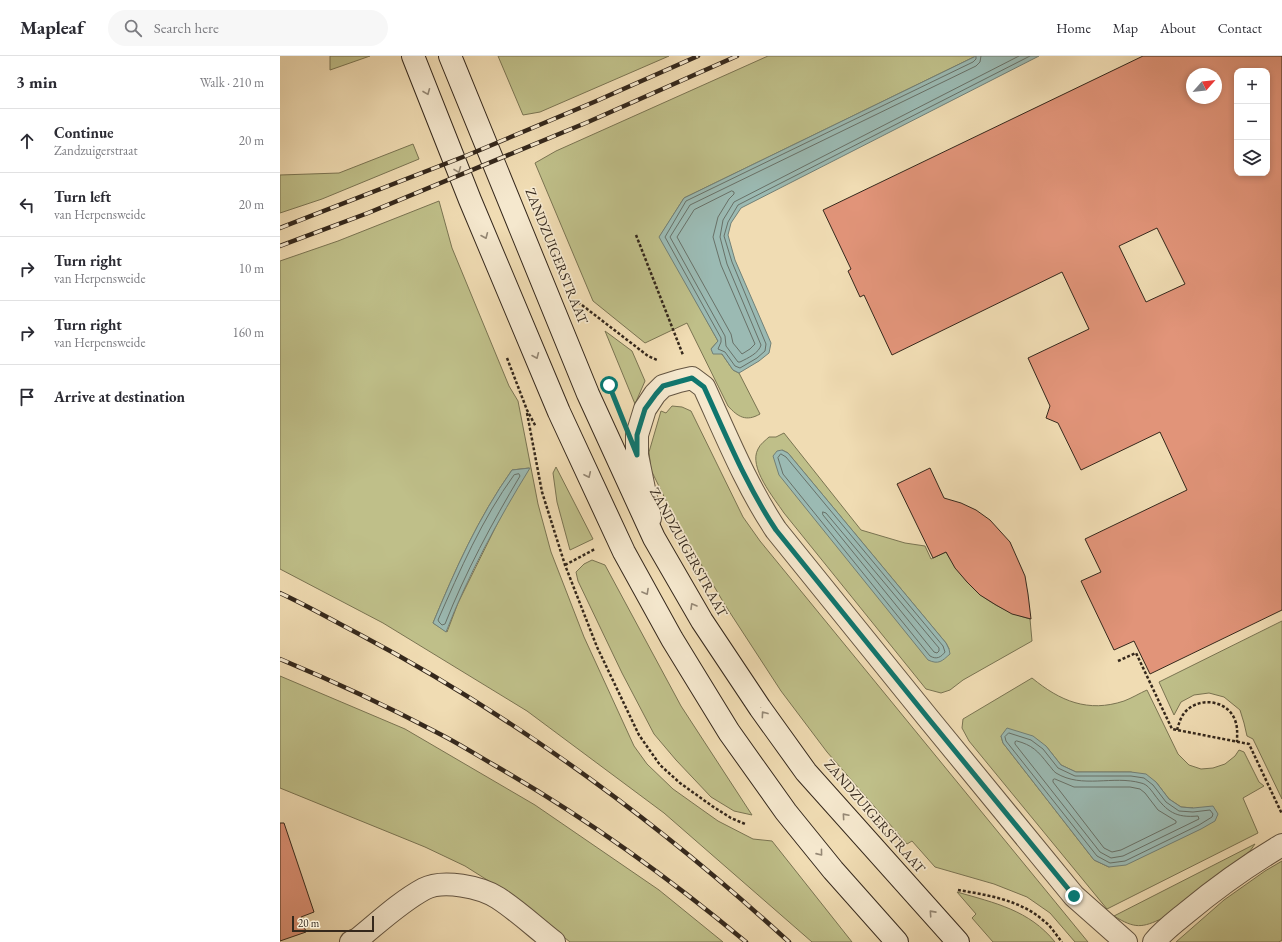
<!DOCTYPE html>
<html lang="en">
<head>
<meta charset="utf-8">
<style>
  :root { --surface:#fff; --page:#f7f7f7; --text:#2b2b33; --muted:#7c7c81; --line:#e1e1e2 }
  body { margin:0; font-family:"EB Garamond",serif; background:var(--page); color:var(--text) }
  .controls { position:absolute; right:12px; top:12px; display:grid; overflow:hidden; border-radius:8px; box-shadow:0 2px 6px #0003 }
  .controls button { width:36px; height:36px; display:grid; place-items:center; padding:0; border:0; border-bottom:1px solid var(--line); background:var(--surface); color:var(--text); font:20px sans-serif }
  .compass { position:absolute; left:906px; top:12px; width:36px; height:36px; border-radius:50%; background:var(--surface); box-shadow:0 2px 6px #0003; rotate:63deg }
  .scale { position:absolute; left:12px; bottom:10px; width:82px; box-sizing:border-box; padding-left:4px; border:2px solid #35281c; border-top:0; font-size:11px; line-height:14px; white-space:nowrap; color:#35281c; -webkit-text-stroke:3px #f5e8ce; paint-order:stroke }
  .stop { position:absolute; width:12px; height:12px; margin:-9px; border:3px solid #0f766e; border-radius:50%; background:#fff }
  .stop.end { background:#0f766e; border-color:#fff; box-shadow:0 1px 4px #0008 }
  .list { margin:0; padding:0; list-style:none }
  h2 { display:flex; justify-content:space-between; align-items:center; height:52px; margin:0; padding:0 16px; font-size:17px }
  h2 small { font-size:13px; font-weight:400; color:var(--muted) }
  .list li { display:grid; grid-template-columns:26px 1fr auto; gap:12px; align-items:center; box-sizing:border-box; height:64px; padding:0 16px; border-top:1px solid var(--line) }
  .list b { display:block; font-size:15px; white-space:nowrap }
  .list p { margin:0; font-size:13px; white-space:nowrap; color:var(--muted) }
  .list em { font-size:13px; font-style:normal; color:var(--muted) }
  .icon { flex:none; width:22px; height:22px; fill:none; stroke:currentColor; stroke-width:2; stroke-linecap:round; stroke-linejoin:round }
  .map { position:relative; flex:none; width:1002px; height:886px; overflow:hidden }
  header { display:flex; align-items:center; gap:24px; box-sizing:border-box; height:56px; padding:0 20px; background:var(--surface); border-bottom:1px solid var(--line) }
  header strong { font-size:19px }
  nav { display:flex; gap:22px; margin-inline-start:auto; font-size:14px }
  .search { width:280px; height:36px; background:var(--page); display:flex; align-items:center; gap:10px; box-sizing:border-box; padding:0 14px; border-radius:22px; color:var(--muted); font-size:15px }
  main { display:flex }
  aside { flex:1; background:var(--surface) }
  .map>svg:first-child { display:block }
  .green { fill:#bfbf89; stroke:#7a7452; fill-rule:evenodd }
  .water { fill:#9bbab3; stroke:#728077 }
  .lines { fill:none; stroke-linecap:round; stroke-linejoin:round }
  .shore { stroke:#687168; stroke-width:1 }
  .building { fill:#e19479; stroke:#35281c; fill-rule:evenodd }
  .minor-casing { stroke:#645542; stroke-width:24 }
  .secondary-casing { stroke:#35281c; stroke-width:24 }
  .path { stroke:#35281c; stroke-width:2.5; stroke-dasharray:3 2; stroke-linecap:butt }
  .minor { stroke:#f5e8ce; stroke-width:22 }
  .secondary { stroke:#f5e8ce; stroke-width:22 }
  .rail-casing { stroke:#35281c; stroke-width:4.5 }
  .rail { stroke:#f5e8ce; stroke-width:3; stroke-dasharray:9; stroke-linecap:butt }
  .oneway { stroke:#958875 }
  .route { stroke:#0f766e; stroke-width:5 }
  .labels { text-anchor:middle; stroke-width:3.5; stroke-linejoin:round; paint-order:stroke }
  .street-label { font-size:14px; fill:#35281c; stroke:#f5e8ce }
</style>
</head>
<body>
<header>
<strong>Mapleaf</strong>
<div class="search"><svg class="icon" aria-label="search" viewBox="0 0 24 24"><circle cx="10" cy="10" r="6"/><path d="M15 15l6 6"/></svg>Search here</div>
<nav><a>Home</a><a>Map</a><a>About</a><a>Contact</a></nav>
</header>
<main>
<aside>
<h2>3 min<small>Walk · 210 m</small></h2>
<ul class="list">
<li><svg class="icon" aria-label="ahead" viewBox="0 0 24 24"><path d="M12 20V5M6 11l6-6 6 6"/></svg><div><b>Continue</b><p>Zandzuigerstraat</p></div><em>20 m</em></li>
<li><svg class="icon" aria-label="left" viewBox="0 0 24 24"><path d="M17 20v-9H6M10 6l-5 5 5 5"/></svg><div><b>Turn left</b><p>van Herpensweide</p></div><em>20 m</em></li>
<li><svg class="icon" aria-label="right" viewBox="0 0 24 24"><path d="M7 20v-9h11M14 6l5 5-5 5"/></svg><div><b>Turn right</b><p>van Herpensweide</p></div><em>10 m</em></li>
<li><svg class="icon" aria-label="right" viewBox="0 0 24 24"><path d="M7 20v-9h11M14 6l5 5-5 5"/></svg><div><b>Turn right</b><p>van Herpensweide</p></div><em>160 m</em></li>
<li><svg class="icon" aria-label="arrive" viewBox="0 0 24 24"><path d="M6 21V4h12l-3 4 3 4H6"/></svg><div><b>Arrive at destination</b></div></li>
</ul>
</aside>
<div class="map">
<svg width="1002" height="886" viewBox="0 0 1002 886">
  <rect width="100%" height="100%" fill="#f0dcb3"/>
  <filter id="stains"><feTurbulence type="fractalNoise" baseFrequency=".005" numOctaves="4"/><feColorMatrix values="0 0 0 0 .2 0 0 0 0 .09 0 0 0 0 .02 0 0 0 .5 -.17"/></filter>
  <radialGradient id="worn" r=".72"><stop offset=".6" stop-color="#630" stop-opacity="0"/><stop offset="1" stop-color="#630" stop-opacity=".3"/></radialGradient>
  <g class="green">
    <path d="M50,0h40l-40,14z"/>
    <path d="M218,0h171l-129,56 -17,3z"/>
    <path d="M488,0h208l-292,142 -24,38 58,105 -7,8 11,5 11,16 6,3 21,41c-14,8 -22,3 -32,-8l-41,-83 -42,20 -52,-42 -58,-138 21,-12z"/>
    <path d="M133,88l6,15 -97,40 -42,14v-38l59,-2z"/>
    <path d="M159,145l13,47 57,138 9,15 20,103 13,48 33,85 50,109 13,18 26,25 45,32 35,18 19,2 80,101h-40l-148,-129 -137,-102 -144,-88 -103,-54v-308l58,-20zM249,412l-26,44 -45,91 -11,29 -14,-9c22,-53 45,-105 79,-153z"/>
    <path d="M325,275l27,20 13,30 -10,23z"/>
    <path d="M392,350l10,1 9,4 52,106 17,24 328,401h-13l-25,-29 -23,-16 -33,-13 -59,-17 -23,-26 -5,3 -80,-92 -46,-61 -56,-86 -47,-80 -27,-55 -2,-18 12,-41 5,2z"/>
    <path d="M504,377l77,97 44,13 20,3 6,13 15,-7c21,36 43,55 84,67l2,22 -69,39 -13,10 -9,3 -15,-4 -142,-176c-10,-15 -36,-46 -26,-64 2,-5 8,-9 11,-12h7zM502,394l6,3 158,190 3,6z"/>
    <path d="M276,411l37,72 -23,11 -13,-48 -4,-29z"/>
    <path d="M312,504l13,5 76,141 71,109 -18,-4 -23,-14 -35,-37 -22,-26 -32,-61 -44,-92 -2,-9 8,-8z"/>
    <path d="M1002,565v178l-29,-60 -6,-3 -3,-13 -4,-13 -16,-13 -15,-4 -15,2 -13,7 -7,13 -15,-33z"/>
    <path d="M0,620l125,53 130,76 124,85 64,52h-153l-59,-47 -46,-29 -40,-19 -145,-59z"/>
    <path d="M752,622c28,23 56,35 92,23 8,-3 16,-8 23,-11l31,64 11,11 12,4 12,-1 12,-4 10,-8 4,-6 5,2 15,30 5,4 -21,12 15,35 -151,76 -138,-168 -7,-13 1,-9zM721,680l45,10 15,19 15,7h55l25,10 13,17 12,8 12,1 -84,59 -15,-7 -91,-117z"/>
    <path d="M975,788l-5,7 -87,67c-21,10 -28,11 -49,-2z"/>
    <path d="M1002,805v79l-3,2h-103l48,-42 41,-29z"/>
    <path d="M677,836c38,11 72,18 98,50h-62l-21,-24 4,-4z"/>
  </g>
  <g class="water">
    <path d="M696,0h63l-298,152 -10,15 -3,12 7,25 36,83 -2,10 -10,8 -20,12 -6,-3 -11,-16h-9l-2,-5 7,-8 -59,-104 25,-39z"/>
    <path d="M502,394l6,3 158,190 3,6 1,5c-8,7 -11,11 -22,6l-149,-185 -6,-19 4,-5z"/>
    <path d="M250,412c-32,52 -62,107 -84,164l-13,-9c22,-53 45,-105 79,-153z"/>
    <path d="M727,672l26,8 13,10 15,19 15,7h55l15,2 10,8 13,17 12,8 12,1 20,-2 5,8 -3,7 -14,8 -75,36 -17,2 -15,-7 -91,-117 -2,-7z"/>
  </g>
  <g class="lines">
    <g class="shore">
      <path d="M696,0v3l-3,3 -287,139 -21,36 56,101v4l-3,7 7,3 10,14 5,2 17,-10 8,-7 1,-7 -34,-82 -8,-26 4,-14 10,-17 292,-149"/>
      <path d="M701,0l-1,6 -4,4 -286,139 -20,32 55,99 1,10 12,16h2c8,-4 19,-9 21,-17l-34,-81 -7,-27 3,-17 11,-18 285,-146"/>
      <path d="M452,135l2,1v2l-5,5 -11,18 -5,20 8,28 34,79 -5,5 -8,5 -9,-11 -2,-9 -54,-97 17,-27z"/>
      <path d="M501,398l5,3 157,189 2,6c-4,5 -8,8 -15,4l-147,-182 -5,-16z"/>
      <path d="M239,418l1,2c-28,47 -55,97 -75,148l-3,1 -3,-3 -1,-2c22,-50 44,-101 76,-145z"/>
      <path d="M543,456l3,1 113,135v3l-2,2 -3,-1 -111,-137z"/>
      <path d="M729,677l22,7 12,9 15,19 17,8h56l13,2 9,7 13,17 13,9 14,1 17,-2 3,4 -1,3 -13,8 -74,36 -15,2 -13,-7 -91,-115 -1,-4z"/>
      <path d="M737,685c15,4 21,10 31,23 3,3 5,7 8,9 26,16 57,2 85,10 6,1 10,7 13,11 13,18 22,24 44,22l1,3 -76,37 -12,2 -11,-6 -85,-108v-2z"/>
      <path d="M775,723l19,8h56l10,2 5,4 13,17 18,11v2l-55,27 -9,2 -8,-4 -51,-66v-2z"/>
    </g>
  </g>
  <g class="building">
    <path d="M863,0h139v554l-132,64 -16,-33 -20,9 -33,-69 20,-9 -16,-33 102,-49 -27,-58 -79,38 -23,-47 -12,-5 4,-12 -22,-48 61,-29 -27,-57 -170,83 -28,-60 -4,2 -12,-26 3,-2 -28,-59zM957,15h30v102h-30zM912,18h24v24h-24zM877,172l28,56 -39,18 -27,-56z"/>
    <path d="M650,412l14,30 17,5 15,7 14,10 20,22 15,34 3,18 3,25 -19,-5 -16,-9 -16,-10 -13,-13 -12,-14 -9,-16 -13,6 -36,-74z"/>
    <path d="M0,767h4l30,89 -13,5 5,15 -26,9z"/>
  </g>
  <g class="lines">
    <defs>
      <g id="minor">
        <path d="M370,462l-13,-63v-20l8,-26 10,-15 8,-8 16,-5 13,-3 12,9c22,48 42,98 72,143l152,188 146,178 52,46"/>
        <path d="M71,886l7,-3c21,-17 42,-37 66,-50 19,-10 57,-2 74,9 20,13 38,30 56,44"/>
        <path d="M874,886c9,-11 21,-20 32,-29 30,-25 62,-48 96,-68"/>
      </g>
      <g id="secondary">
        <path d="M133,0l57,144 89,212 65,140 48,87 57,93 57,80 47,58 64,72"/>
        <path d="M170,0l138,338 66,144 48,83 58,87 46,64 152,170"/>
      </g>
    </defs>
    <use href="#minor" class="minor-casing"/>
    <use href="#secondary" class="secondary-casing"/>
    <g class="path">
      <path d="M356,179l47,120"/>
      <path d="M298,246l70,54 9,4"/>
      <path d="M227,302l20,52 9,17"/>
      <path d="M247,357l15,79 23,73 32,82 42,88 21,30 20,18 32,23 19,12 14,6"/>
      <path d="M285,509l30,-16"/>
      <path d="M838,605l18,-8 36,76 77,15 33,70"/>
      <path d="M897,674c2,-7 4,-14 9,-19 15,-15 42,-10 49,9 3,8 2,14 2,22"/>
      <path d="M678,834c29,5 63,10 86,31 7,5 12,14 18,21"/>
    </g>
    <use href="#minor" class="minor"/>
    <use href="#secondary" class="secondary"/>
    <defs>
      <g id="rail">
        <path d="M0,172l188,-73 126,-53 104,-46"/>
        <path d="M0,190l88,-33 220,-91 149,-66"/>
        <path d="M0,537c26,12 52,27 77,40 159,84 300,188 432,309"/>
        <path d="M0,603c53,22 105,46 156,73 20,10 39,22 58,33 89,51 173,111 252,177"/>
      </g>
    </defs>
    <use href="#rail" class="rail-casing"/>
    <use href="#rail" class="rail"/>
  </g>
  <defs><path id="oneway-chevron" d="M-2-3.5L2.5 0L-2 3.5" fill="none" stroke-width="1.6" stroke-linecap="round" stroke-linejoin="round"/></defs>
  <g class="oneway">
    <use href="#oneway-chevron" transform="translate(147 36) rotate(68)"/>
    <use href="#oneway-chevron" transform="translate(178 114) rotate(68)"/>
    <use href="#oneway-chevron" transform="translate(205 180) rotate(67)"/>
    <use href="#oneway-chevron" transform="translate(256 300) rotate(67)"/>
    <use href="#oneway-chevron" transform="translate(308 419) rotate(65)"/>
    <use href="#oneway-chevron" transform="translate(366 536) rotate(61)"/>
    <use href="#oneway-chevron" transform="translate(413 550) rotate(-120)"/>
    <use href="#oneway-chevron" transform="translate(484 658) rotate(-126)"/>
    <use href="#oneway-chevron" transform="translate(565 760) rotate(-131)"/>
    <use href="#oneway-chevron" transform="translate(540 797) rotate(51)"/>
    <use href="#oneway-chevron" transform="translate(652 857) rotate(-132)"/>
  </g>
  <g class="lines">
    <path class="route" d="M329,329l28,70v-20l8,-26 11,-15 7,-8 29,-8 12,9c22,48 42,98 72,143l152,188 146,178"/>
  </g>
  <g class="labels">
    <g class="street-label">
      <text transform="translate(277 200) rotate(68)" y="5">ZANDZUIGERSTRAAT</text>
      <text transform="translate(409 496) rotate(61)" y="5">ZANDZUIGERSTRAAT</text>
      <text transform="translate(595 760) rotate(49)" y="5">ZANDZUIGERSTRAAT</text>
    </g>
  </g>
  <rect width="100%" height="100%" filter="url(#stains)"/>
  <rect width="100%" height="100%" fill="url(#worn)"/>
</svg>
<div class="controls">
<button>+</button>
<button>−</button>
<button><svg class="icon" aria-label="layers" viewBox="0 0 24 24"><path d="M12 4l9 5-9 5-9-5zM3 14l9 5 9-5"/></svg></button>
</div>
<svg class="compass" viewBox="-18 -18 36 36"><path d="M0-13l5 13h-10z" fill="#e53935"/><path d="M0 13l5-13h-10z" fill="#7c7c81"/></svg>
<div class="scale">20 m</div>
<div class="stop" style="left:329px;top:329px"></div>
<div class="stop end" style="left:794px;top:840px"></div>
</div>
</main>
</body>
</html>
